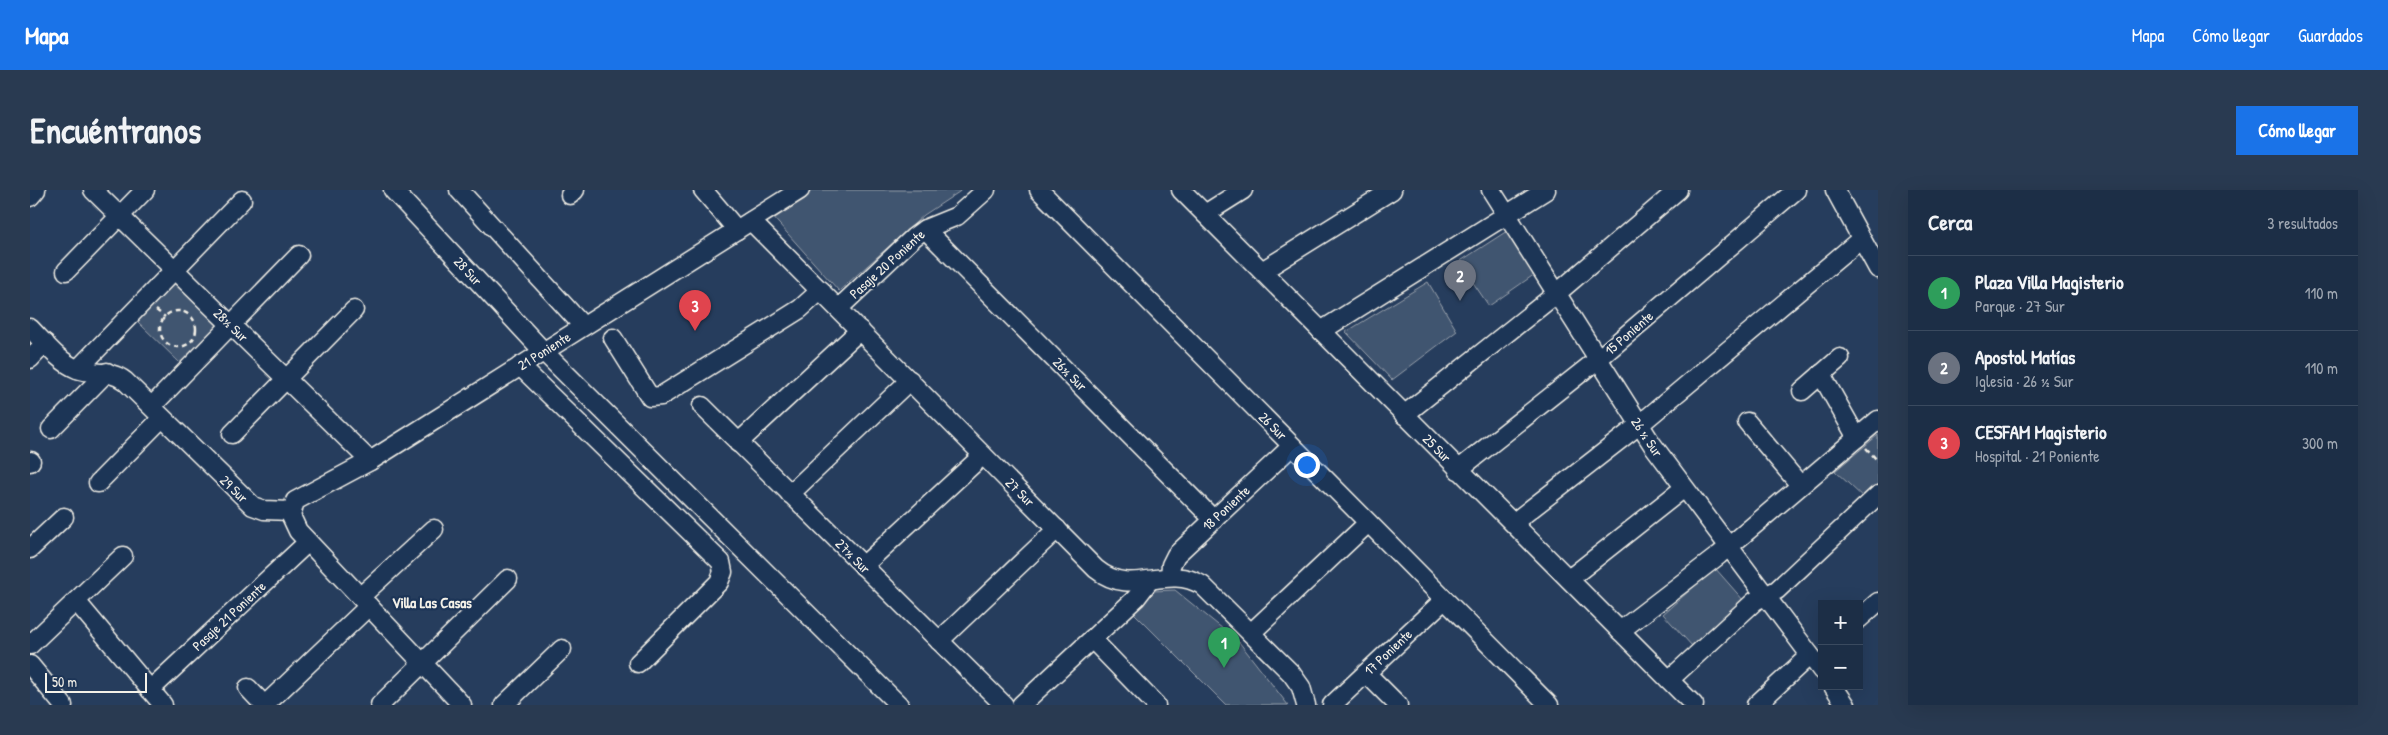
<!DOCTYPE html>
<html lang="es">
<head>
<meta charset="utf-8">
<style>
  :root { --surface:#1c2e46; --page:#293a51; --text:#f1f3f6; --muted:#a0a8b3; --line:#3a4a5f; --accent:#1a73e8 }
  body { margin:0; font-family:"Patrick Hand",sans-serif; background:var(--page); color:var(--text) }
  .controls { position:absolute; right:15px; bottom:15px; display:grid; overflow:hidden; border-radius:0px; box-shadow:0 5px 20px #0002 }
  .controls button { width:45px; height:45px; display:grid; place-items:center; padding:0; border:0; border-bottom:1px solid var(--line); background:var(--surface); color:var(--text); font:25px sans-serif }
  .scale { position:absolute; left:15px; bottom:12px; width:102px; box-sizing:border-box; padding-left:5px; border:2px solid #f4f1e8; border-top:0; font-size:14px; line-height:18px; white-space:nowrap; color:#f4f1e8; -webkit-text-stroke:4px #1d3557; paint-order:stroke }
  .you { position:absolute; left:1276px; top:274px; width:18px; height:18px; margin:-12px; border:4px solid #fff; border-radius:50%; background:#1a73e8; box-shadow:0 0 0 8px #1a73e833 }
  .badge { display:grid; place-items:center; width:32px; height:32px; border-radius:50%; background:var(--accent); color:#fff; font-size:16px; font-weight:700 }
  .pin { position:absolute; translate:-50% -41px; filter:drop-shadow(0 1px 2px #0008) }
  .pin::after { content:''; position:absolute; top:26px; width:18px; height:15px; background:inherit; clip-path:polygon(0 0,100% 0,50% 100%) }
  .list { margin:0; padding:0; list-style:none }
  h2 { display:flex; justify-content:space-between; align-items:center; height:65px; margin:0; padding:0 20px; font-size:21px }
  h2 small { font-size:16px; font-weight:400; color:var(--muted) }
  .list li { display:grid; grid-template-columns:32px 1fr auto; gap:15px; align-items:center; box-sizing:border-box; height:75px; padding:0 20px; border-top:1px solid var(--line) }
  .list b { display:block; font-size:19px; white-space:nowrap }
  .list p { margin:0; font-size:16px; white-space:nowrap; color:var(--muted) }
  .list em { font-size:16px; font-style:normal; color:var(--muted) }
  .map { position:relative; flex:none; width:1848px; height:515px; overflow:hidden; border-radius:0px }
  header { display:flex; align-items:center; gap:30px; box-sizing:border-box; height:70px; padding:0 25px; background:var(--accent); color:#fff }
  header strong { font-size:24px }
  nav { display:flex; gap:28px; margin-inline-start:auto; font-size:18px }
  .intro { display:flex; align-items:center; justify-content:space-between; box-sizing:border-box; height:120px; padding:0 30px }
  h1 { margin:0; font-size:35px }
  .button { padding:12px 22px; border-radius:0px; background:var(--accent); color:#fff; font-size:18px; font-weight:700 }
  main { display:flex; gap:30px; padding:0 30px }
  aside { flex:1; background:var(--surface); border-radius:0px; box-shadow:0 5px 20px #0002 }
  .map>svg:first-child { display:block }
  .green { fill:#40546f; stroke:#9aa2ac }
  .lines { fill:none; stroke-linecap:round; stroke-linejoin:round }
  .minor-casing { stroke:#f4f1e8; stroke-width:21 }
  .path { stroke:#f4f1e8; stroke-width:2.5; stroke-dasharray:5 4; stroke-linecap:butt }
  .minor { stroke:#1d3557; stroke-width:18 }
  .labels { text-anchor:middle; stroke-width:4.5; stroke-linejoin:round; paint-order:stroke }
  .street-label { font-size:14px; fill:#f4f1e8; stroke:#1d3557 }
  .neighbourhood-label { font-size:15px; font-weight:bold; fill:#f4f1e8; stroke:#1d3557 }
</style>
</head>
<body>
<header>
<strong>Mapa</strong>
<nav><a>Mapa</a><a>Cómo llegar</a><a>Guardados</a></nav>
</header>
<div class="intro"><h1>Encuéntranos</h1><a class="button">Cómo llegar</a></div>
<main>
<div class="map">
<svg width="1848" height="515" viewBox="0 0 1848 515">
  <rect width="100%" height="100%" fill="#263d5d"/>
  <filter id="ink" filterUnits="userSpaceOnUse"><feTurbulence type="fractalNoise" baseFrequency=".02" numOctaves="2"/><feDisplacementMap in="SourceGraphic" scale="10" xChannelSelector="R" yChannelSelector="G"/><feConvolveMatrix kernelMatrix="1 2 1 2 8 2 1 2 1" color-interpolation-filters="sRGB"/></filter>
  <g filter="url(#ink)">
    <g class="green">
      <path d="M782,0h150l-38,25 -85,76 -68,-76z"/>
      <path d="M1477,41l28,43 -46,32 -30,-44z"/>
      <path d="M146,91l45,44 -39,40 -45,-44z"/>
      <path d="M1398,92l29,49 -65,49 -46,-48z"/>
      <path d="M1848,245v52l-13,12 -30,-28z"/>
      <path d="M1685,378l29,33 -51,46 -30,-33z"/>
      <path d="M1145,400l64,52 49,63h-62l-94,-94 21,-20z"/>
    </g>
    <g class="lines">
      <defs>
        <g id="minor">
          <path d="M63,0l277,271"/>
          <path d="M363,0l150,161 356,354"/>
          <path d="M429,0l124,136"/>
          <path d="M673,0l34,40"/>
          <path d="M1009,0l510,515"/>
          <path d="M1151,0l513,515"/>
          <path d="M1461,0l161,254 170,227"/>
          <path d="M1805,0l43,79"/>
          <path d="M540,5l5,-5"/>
          <path d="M0,7l6,-7"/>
          <path d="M1175,24l38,-24"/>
          <path d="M721,31l345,348c37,30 68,-6 106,16l89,88 10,14 5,18"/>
          <path d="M895,39l289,291"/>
          <path d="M36,81l79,-81"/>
          <path d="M1232,81l130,-81"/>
          <path d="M809,118l75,-71 11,-8 32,-13 29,-26"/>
          <path d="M0,138c13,13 29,34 47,41 16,6 33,0 48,12l128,125 11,4 27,1"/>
          <path d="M1291,141l225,-141"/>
          <path d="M583,148l37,59 11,-1 139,-87 21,-19"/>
          <path d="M0,169l15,-16"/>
          <path d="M490,176l201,196 2,10 -4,10 -81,81"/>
          <path d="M48,179l164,-169"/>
          <path d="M1791,184l36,64"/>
          <path d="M1772,201l38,-33"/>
          <path d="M122,216l147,-151"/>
          <path d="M672,216l302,299"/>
          <path d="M1374,225l152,-121 122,-104"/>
          <path d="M1717,232l53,63"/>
          <path d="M21,239l56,-57"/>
          <path d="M202,244l122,-124"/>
          <path d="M708,253l122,-113"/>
          <path d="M0,272l1,-1"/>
          <path d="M1428,280l139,-110 199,-170"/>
          <path d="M68,293l64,-65"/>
          <path d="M760,304l120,-114"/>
          <path d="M1483,333l126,-98 222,-186"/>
          <path d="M0,359l34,-32"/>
          <path d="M833,376l120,-111"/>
          <path d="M1140,386l1,-11 5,-10 116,-109"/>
          <path d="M1539,389l115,-91"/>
          <path d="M330,407l74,-68"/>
          <path d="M46,411l87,104"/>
          <path d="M1829,429l19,-17"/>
          <path d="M1590,441l99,-76 159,-135"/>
          <path d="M1221,443l117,-110"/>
          <path d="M1062,449l64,66"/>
          <path d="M909,451l118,-112"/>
          <path d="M0,455l93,-89"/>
          <path d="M0,475l33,40"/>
          <path d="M1336,483l32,32"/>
          <path d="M1639,490l86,-79 22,-11 101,-95"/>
          <path d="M1803,496l13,19"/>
          <path d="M218,498l16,17"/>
          <path d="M120,500l158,-148"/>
          <path d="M235,515l104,-99"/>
          <path d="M350,515l128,-126"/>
          <path d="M432,515l-164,-174 -7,-15 4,-15 75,-40 430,-271"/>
          <path d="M474,515l58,-56"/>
          <path d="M991,515l115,-107 13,-17"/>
          <path d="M1302,515l112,-105"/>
          <path d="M1726,515l54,-50"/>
        </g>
      </defs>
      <use href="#minor" class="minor-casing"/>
      <g class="path">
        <path d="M126,120l9,7"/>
        <circle cx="148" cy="139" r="18"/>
        <path d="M1836,258l12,13"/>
      </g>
      <use href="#minor" class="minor"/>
    </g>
  </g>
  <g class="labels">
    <g class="street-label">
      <text transform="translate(857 74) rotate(-42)" y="5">Pasaje 20 Poniente</text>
      <text transform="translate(438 81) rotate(47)" y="5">28 Sur</text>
      <text transform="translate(201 135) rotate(44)" y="5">28½ Sur</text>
      <text transform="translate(1599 143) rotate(-41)" y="5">15 Poniente</text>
      <text transform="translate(514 161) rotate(-32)" y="5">21 Poniente</text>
      <text transform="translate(1040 184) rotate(45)" y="5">26½ Sur</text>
      <text transform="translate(1243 236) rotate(45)" y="5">26 Sur</text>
      <text transform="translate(1617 247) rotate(56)" y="5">26 ½ Sur</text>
      <text transform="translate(1407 258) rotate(45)" y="5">25 Sur</text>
      <text transform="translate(204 299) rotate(44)" y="5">29 Sur</text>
      <text transform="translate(990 302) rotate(45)" y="5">27 Sur</text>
      <text transform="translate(1196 318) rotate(-43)" y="5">18 Poniente</text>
      <text transform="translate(823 366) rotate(45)" y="5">27½ Sur</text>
      <text transform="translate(199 426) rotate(-43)" y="5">Pasaje 21 Poniente</text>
      <text transform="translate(1358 462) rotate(-43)" y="5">17 Poniente</text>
    </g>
    <g class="neighbourhood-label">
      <text x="402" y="418">Villa Las Casas</text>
    </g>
  </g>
</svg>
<div class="controls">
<button>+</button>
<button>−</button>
</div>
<div class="scale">50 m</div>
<div class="you"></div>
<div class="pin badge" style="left:1194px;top:478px;background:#2e9e5b">1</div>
<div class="pin badge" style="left:1430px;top:111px;background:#6b7280">2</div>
<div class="pin badge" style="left:665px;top:141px;background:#e0444e">3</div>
</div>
<aside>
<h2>Cerca<small>3 resultados</small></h2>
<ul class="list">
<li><span class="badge" style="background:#2e9e5b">1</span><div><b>Plaza Villa Magisterio</b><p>Parque · 27 Sur</p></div><em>110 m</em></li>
<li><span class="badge" style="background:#6b7280">2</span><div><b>Apostol Matías</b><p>Iglesia · 26 ½ Sur</p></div><em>110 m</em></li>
<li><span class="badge" style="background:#e0444e">3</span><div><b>CESFAM Magisterio</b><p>Hospital · 21 Poniente</p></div><em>300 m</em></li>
</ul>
</aside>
</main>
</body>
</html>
